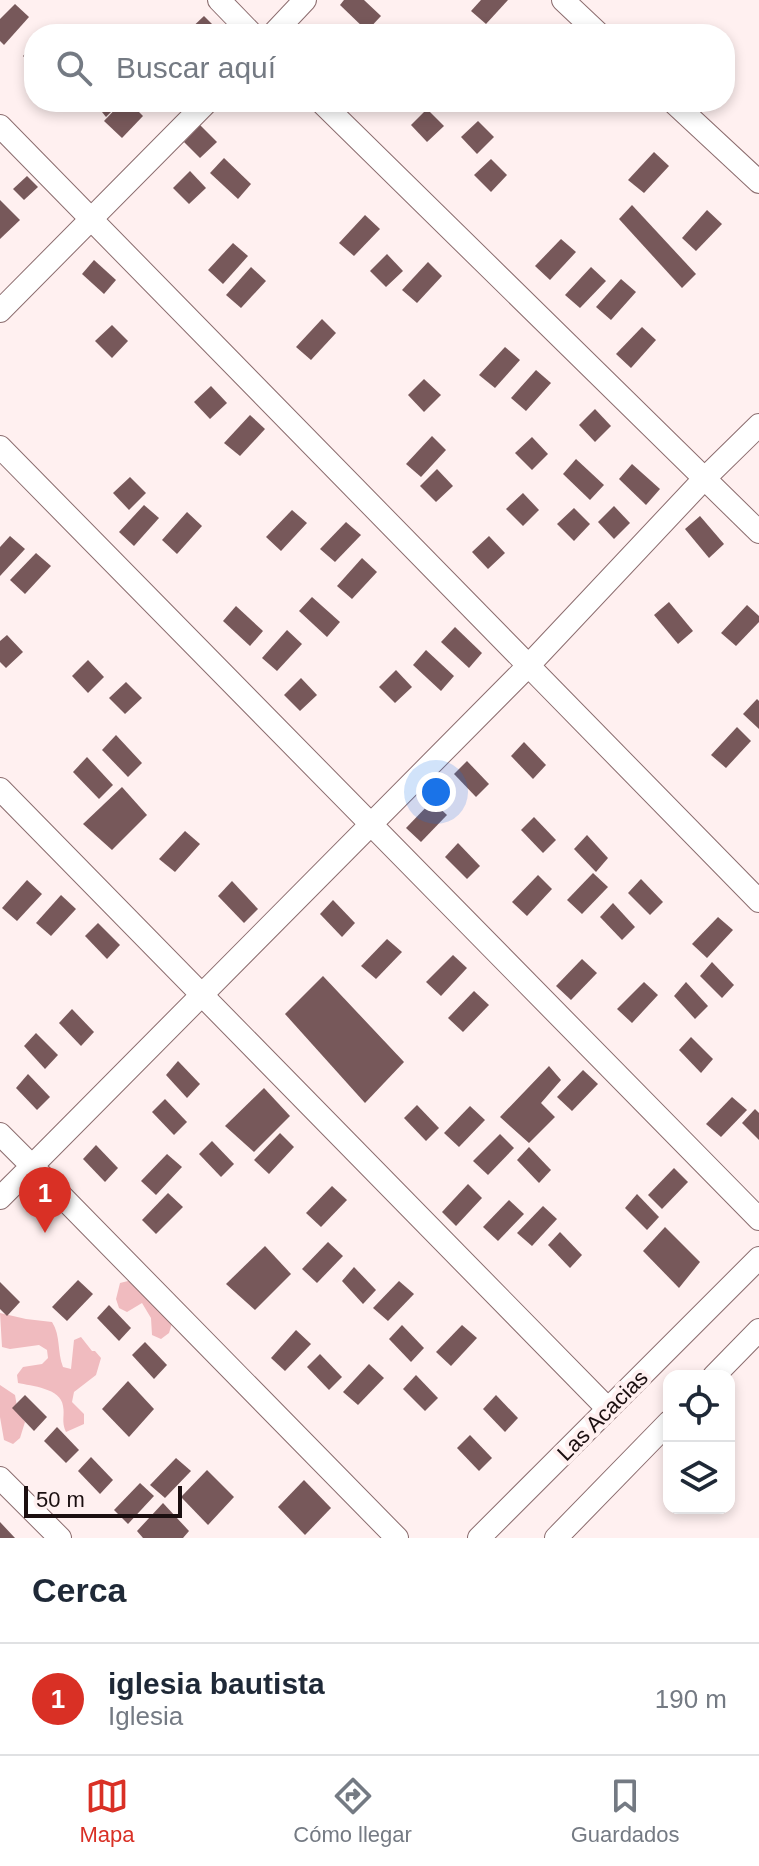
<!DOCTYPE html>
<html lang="es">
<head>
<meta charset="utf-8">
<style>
  :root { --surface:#fff; --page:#f2f2f3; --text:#1f2937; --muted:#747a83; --line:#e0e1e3; --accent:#d93025 }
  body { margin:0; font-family:Arial,sans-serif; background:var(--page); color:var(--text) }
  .controls { position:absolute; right:24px; bottom:24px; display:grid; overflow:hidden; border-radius:16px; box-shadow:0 4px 12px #0003 }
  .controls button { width:72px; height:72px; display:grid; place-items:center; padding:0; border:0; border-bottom:2px solid var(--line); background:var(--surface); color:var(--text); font:40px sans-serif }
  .scale { position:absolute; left:24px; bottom:20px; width:158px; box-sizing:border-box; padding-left:8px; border:4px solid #1b0f10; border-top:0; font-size:22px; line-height:28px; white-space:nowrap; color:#1b0f10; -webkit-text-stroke:6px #fff0f0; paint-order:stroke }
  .you { position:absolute; left:436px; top:792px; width:28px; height:28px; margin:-20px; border:6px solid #fff; border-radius:50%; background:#1a73e8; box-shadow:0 0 0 12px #1a73e833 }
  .badge { display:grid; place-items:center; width:52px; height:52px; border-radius:50%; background:var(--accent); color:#fff; font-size:26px; font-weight:700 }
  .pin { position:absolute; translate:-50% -66px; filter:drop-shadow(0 2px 4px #0008) }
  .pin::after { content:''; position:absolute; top:42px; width:28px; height:24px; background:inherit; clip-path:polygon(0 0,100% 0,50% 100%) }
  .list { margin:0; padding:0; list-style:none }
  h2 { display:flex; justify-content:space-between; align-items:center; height:104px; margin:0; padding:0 32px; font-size:34px }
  h2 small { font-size:26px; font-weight:400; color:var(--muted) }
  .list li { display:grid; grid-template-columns:52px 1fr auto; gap:24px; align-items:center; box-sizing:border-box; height:112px; padding:0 32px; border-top:2px solid var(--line) }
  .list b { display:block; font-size:30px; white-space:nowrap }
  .list p { margin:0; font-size:26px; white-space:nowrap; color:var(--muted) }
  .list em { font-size:26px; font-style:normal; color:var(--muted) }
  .icon { flex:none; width:44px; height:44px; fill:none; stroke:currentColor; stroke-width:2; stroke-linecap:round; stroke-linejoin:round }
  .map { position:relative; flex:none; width:759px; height:1538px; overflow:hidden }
  .search { position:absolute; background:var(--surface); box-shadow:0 4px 12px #0003; left:24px; right:24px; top:24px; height:88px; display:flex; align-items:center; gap:20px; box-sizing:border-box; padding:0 28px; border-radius:32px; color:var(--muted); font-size:30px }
  .sheet { height:216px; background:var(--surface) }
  nav { display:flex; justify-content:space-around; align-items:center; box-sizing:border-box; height:112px; border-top:2px solid var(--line); background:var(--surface); font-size:22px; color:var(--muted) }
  nav a { display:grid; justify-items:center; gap:4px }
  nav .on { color:var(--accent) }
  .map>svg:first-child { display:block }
  .green { fill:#f0bbbf }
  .building { fill:#77585a }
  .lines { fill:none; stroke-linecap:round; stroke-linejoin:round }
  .minor-casing { stroke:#8b6c6e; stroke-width:24 }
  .minor { stroke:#fff; stroke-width:22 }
  .labels { text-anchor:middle; stroke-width:8; stroke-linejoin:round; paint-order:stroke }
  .street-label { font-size:22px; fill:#1b0f10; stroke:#fff0f0 }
</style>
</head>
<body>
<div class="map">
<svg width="759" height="1538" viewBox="0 0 759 1538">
  <rect width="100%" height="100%" fill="#fff0f0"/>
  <g class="green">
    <path d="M128,1281l8,2 38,34 -5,16 -8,6 -9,-4 -1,-17 -9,-15 -15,9 -8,-4 -3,-9 4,-16z"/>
    <path d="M0,1313l26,6 26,3c9,14 5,30 11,45l8,2 3,-29 7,-3 11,14h3l6,7 -5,17 -22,17 -2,10 12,12v10l-18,8c-5,-11 -1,-16 -3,-26 -2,-18 -32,-20 -45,-23l-1,-8 6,-8 19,-3 6,-6 -1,-8 -8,-5 -29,4 -8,-2z"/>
    <path d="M0,1385l15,10 3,17 7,10 -5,16 -7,6 -9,-4 -4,-23z"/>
  </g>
  <g class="building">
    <path d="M344,0h20l17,16 -14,15 -27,-26z"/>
    <path d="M481,0h27l-22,24 -15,-13z"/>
    <path d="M15,4l14,13 -25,28 -4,-4v-22z"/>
    <path d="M204,16l13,13 -5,5h-27z"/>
    <path d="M34,45v22l-11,-11z"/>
    <path d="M94,102h27l-15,15z"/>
    <path d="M122,102h7l14,14 -21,22 -18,-17z"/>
    <path d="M427,109l17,17 -17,16 -16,-17z"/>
    <path d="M478,121l16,16 -17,17 -16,-17z"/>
    <path d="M200,125l17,17 -17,16 -16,-16z"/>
    <path d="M654,152l15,14 -25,27 -16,-13z"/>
    <path d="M224,158l27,26 -13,15 -28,-26z"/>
    <path d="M491,159l16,16 -16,17 -17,-17z"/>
    <path d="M190,171l16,17 -17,16 -16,-16z"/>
    <path d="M27,176l11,11 -14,13 -11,-11z"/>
    <path d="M0,200l20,20 -20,19z"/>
    <path d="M632,205l64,69 -14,14 -63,-69z"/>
    <path d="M707,210l15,14 -26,27 -14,-13z"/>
    <path d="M365,215l15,14 -26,27 -15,-13z"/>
    <path d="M561,239l15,13 -26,28 -15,-14z"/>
    <path d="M233,243l15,13 -25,28 -15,-14z"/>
    <path d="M387,254l16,17 -17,16 -16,-16z"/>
    <path d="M94,260l22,20 -12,14 -22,-20z"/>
    <path d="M428,262l14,14 -25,27 -15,-13z"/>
    <path d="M251,267l15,14 -25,27 -15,-13z"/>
    <path d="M591,267l15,14 -26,27 -15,-13z"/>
    <path d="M621,279l15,13 -25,28 -15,-13z"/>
    <path d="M322,319l14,14 -25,27 -15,-13z"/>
    <path d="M112,325l16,16 -16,17 -17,-17z"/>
    <path d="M642,327l14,13 -25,28 -15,-14z"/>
    <path d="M505,347l15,13 -25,28 -16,-13z"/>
    <path d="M536,370l15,13 -25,28 -15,-13z"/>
    <path d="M424,379l17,16 -17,17 -16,-17z"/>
    <path d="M211,386l16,17 -17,16 -16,-17z"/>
    <path d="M595,409l16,17 -16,16 -16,-17z"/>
    <path d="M250,415l15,14 -25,27 -16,-13z"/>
    <path d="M432,436l14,14 -25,27 -15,-13z"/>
    <path d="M532,437l16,17 -16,16 -17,-17z"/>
    <path d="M576,459l28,26 -14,15 -27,-26z"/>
    <path d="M632,464l28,25 -14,16 -27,-26z"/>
    <path d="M437,469l16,17 -17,16 -16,-16z"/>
    <path d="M130,477l16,16 -17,17 -16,-17z"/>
    <path d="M523,493l16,17 -16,16 -17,-17z"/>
    <path d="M144,505l15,13 -25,28 -15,-14z"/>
    <path d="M614,506l16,17 -16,16 -16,-17z"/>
    <path d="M574,508l16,16 -16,17 -17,-17z"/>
    <path d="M292,510l15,13 -26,28 -15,-14z"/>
    <path d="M187,512l15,14 -25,28 -15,-14z"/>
    <path d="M700,516l24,28 -15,14 -24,-29z"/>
    <path d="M346,522l15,13 -26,27 -15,-13z"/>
    <path d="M10,536l15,13 -25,27v-29z"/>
    <path d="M489,536l16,17 -17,16 -16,-17z"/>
    <path d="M36,553l15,13 -26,28 -15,-14z"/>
    <path d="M362,558l15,14 -25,27 -15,-13z"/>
    <path d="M312,597l28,25 -13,15 -28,-26z"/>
    <path d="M669,602l24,29 -15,13 -24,-29z"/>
    <path d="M747,605l12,11v6l-23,24 -15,-13z"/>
    <path d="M236,606l27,25 -13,15 -27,-25z"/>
    <path d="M455,627l27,26 -13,15 -28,-26z"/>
    <path d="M287,630l15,14 -25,27 -15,-13z"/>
    <path d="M7,635l16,17 -17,16 -6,-6v-21z"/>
    <path d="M426,650l28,26 -13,15 -28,-26z"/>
    <path d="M88,660l16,17 -16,16 -16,-17z"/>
    <path d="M396,670l16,17 -17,16 -16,-16z"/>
    <path d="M301,678l16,17 -17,16 -16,-16z"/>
    <path d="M126,682l16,16 -17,16 -16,-16z"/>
    <path d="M757,699l2,2v28l-16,-15z"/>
    <path d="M737,727l14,14 -25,27 -15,-13z"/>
    <path d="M116,735l26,28 -14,14 -26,-27z"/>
    <path d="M524,742l22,23 -13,14 -22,-23z"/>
    <path d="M87,757l26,28 -14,14 -26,-27z"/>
    <path d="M467,761l22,23 -13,13 -22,-23z"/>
    <path d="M122,787l25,28 -35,35 -29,-26z"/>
    <path d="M432,801l15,14 -26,27 -15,-14z"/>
    <path d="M534,817l22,23 -13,13 -22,-23z"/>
    <path d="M185,831l15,13 -25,28 -16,-13z"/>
    <path d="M587,835l21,23 -12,14 -22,-23z"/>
    <path d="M458,843l22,23 -13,13 -22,-22z"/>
    <path d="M593,873l15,14 -26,27 -15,-14z"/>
    <path d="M538,875l14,14 -25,27 -15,-14z"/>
    <path d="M641,879l22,23 -13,13 -22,-22z"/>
    <path d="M27,880l15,14 -25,27 -15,-13z"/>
    <path d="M232,881l26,28 -14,14 -26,-27z"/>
    <path d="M61,895l15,14 -25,27 -15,-13z"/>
    <path d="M333,900l22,23 -13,14 -22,-23z"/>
    <path d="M613,903l22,24 -13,13 -22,-23z"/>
    <path d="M718,917l15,13 -26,28 -15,-14z"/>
    <path d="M98,923l22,22 -13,14 -22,-23z"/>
    <path d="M387,939l15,13 -26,27 -15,-13z"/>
    <path d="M453,955l14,13 -26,28 -15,-14z"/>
    <path d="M582,959l15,14 -26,27 -15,-14z"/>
    <path d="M712,962l22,23 -12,13 -22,-22z"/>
    <path d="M323,976l81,86 -39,41 -80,-89z"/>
    <path d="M644,982l14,13 -26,28 -15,-14z"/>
    <path d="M686,982l22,24 -13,13 -21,-23z"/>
    <path d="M474,991l15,14 -26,27 -15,-14z"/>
    <path d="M72,1009l22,23 -13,14 -22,-23z"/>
    <path d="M36,1033l22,22 -13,14 -21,-23z"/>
    <path d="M691,1037l22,22 -12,14 -22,-23z"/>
    <path d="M178,1061l22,23 -13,14 -21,-23z"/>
    <path d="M549,1066l12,14 -20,23 14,14 -26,26 -29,-26z"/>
    <path d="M583,1070l15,14 -26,27 -15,-14z"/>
    <path d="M28,1074l22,23 -13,13 -21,-22z"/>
    <path d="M264,1088l26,28 -36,36 -29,-26z"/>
    <path d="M732,1097l15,13 -26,27 -15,-13z"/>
    <path d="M165,1099l22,23 -13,13 -22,-23z"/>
    <path d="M417,1105l22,23 -13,13 -22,-23z"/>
    <path d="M470,1106l15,14 -26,27 -15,-14z"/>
    <path d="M755,1109l4,4v27l-17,-17z"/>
    <path d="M280,1133l14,14 -25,27 -15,-14z"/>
    <path d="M500,1134l14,14 -26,27 -15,-14z"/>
    <path d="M212,1141l22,23 -13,13 -22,-23z"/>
    <path d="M96,1145l22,23 -13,14 -22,-23z"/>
    <path d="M529,1147l22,23 -12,13 -22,-23z"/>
    <path d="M167,1154l15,13 -26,28 -15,-14z"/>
    <path d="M674,1168l14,14 -26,27 -14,-14z"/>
    <path d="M468,1184l14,14 -26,28 -14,-14z"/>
    <path d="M332,1186l15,14 -26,27 -15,-14z"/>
    <path d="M168,1193l15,14 -27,27 -14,-14z"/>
    <path d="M637,1194l22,23 -12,13 -22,-22z"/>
    <path d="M509,1200l15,14 -26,27 -15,-14z"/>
    <path d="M543,1206l14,13 -25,27 -15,-13z"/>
    <path d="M665,1227l35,35 -21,26 -36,-37z"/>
    <path d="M560,1232l22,23 -12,13 -22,-23z"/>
    <path d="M328,1242l15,14 -26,27 -15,-14z"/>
    <path d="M265,1246l26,28 -36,36 -29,-26z"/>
    <path d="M354,1267l22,23 -13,14 -21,-23z"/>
    <path d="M78,1280l15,14 -26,27 -15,-14z"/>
    <path d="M399,1281l15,13 -26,27 -15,-13z"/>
    <path d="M0,1282l20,20 -13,14 -7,-7z"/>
    <path d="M109,1305l22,23 -12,13 -22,-23z"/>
    <path d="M402,1325l22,23 -13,14 -22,-23z"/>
    <path d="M462,1325l15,13 -26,28 -15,-14z"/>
    <path d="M296,1330l15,14 -26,27 -14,-13z"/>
    <path d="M145,1342l22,23 -13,14 -22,-24z"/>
    <path d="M320,1354l22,23 -13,13 -22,-23z"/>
    <path d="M369,1364l15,14 -26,27 -15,-13z"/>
    <path d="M416,1375l22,23 -13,13 -22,-22z"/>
    <path d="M128,1381l26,28 -25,28 -27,-28z"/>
    <path d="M25,1395l22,22 -13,14 -22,-23z"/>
    <path d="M496,1395l22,23 -13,14 -22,-23z"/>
    <path d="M57,1427l22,23 -13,13 -22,-22z"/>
    <path d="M470,1435l22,23 -13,13 -22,-23z"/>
    <path d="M91,1457l22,23 -13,14 -22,-23z"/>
    <path d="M176,1458l15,13 -26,27 -15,-13z"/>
    <path d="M207,1470l27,27 -26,28 -27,-28z"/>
    <path d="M304,1480l27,28 -26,27 -27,-28z"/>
    <path d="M140,1483l14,13 -26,28 -14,-14z"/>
    <path d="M163,1503l26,28 -6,7h-40l-6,-7z"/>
    <path d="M0,1522l15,16h-15z"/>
  </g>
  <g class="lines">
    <defs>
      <g id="minor">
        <path d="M219,0l33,34"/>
        <path d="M563,0l36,34"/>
        <path d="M273,34l32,-34"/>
        <path d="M321,102l438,430"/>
        <path d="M673,102l86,80"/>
        <path d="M0,126l759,775"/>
        <path d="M0,311l207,-209"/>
        <path d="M0,447l759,772"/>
        <path d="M0,789l608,620"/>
        <path d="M0,1134l32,32 -32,32"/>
        <path d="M714,1376l45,-46"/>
        <path d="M0,1478l60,60"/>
        <path d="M397,1538l-365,-372 497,-501 174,-185 56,-55"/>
        <path d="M479,1538l280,-280"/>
        <path d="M556,1538l113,-116"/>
      </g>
    </defs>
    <use href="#minor" class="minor-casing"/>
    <use href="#minor" class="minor"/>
  </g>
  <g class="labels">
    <g class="street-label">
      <text transform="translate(602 1415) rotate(-45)" y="8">Las Acacias</text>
    </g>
  </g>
</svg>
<div class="controls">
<button><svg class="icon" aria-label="locate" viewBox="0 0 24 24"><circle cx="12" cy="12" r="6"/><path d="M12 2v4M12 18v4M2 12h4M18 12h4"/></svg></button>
<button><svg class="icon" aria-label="layers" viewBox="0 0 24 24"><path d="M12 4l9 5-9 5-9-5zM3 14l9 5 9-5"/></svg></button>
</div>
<div class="scale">50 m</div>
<div class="you"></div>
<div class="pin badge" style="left:45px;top:1233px">1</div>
<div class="search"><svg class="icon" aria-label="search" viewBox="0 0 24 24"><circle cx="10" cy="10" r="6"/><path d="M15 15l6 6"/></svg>Buscar aquí</div>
</div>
<section class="sheet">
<h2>Cerca<small></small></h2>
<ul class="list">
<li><span class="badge">1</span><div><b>iglesia bautista</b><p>Iglesia</p></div><em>190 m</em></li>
</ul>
</section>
<nav>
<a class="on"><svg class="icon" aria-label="map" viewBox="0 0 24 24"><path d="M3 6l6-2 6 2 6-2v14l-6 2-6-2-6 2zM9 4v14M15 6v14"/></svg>Mapa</a>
<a><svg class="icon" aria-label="directions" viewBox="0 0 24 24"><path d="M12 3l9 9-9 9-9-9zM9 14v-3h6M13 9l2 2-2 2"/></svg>Cómo llegar</a>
<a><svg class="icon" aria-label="saved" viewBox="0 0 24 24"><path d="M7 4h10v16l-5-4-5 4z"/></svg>Guardados</a>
</nav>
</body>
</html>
